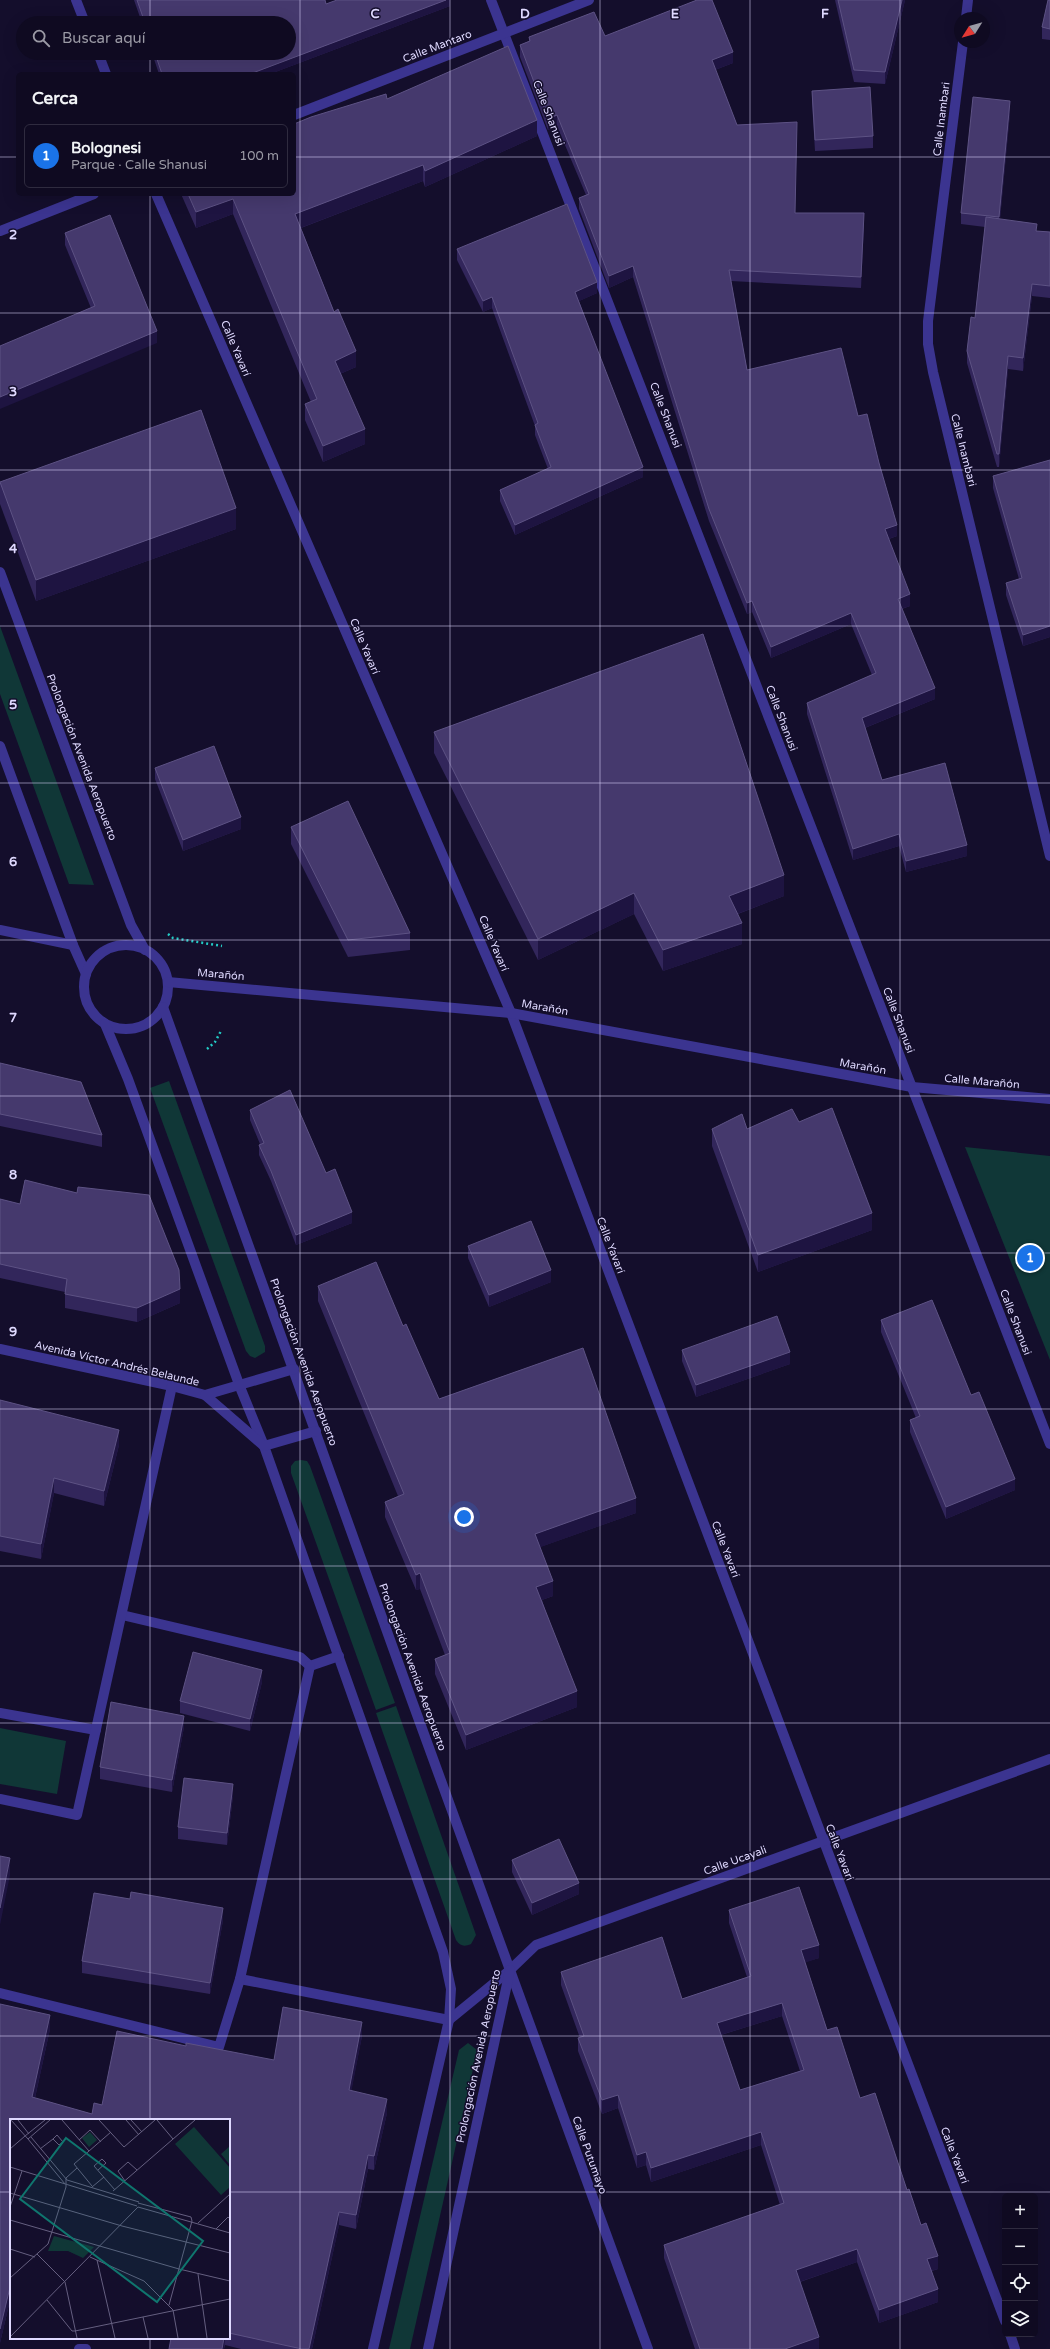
<!DOCTYPE html>
<html lang="es">
<head>
<meta charset="utf-8">
<style>
  :root { --surface:#0f0a21; --page:#18132a; --text:#f1f3f6; --muted:#9b9aa5; --line:#2f2b3f; --accent:#1a73e8 }
  body { margin:0; font-family:"Varela Round",sans-serif; background:var(--page); color:var(--text) }
  .controls { position:absolute; right:12px; bottom:12px; display:grid; overflow:hidden; border-radius:6px; box-shadow:0 4px 16px #0002 }
  .controls button { width:36px; height:36px; display:grid; place-items:center; padding:0; border:0; border-bottom:1px solid var(--line); background:var(--surface); color:var(--text); font:20px sans-serif }
  .compass { position:absolute; left:954px; top:12px; width:36px; height:36px; border-radius:50%; background:var(--surface); box-shadow:0 4px 16px #0002; rotate:233deg }
  .you { position:absolute; left:464px; top:1517px; width:14px; height:14px; margin:-10px; border:3px solid #fff; border-radius:50%; background:#1a73e8; box-shadow:0 0 0 6px #1a73e833 }
  .badge { display:grid; place-items:center; width:26px; height:26px; border-radius:50%; background:var(--accent); color:#fff; font-size:13px; font-weight:700 }
  .pin { position:absolute; translate:-50% -50%; border:2px solid #fff; box-shadow:0 1px 4px #0006 }
  .list { margin:0; padding:0; list-style:none }
  h2 { display:flex; justify-content:space-between; align-items:center; height:52px; margin:0; padding:0 16px; font-size:17px }
  h2 small { font-size:13px; font-weight:400; color:var(--muted) }
  .list li { display:grid; grid-template-columns:26px 1fr auto; gap:12px; align-items:center; box-sizing:border-box; height:64px; margin:0 8px 8px; padding:0 8px; border:1px solid var(--line); border-radius:6px }
  .list b { display:block; font-size:15px; white-space:nowrap }
  .list p { margin:0; font-size:13px; white-space:nowrap; color:var(--muted) }
  .list em { font-size:13px; font-style:normal; color:var(--muted) }
  .icon { flex:none; width:22px; height:22px; fill:none; stroke:currentColor; stroke-width:2; stroke-linecap:round; stroke-linejoin:round }
  .map { position:relative; flex:none; width:1050px; height:2349px; overflow:hidden }
  .search { position:absolute; background:var(--surface); box-shadow:0 4px 16px #0002; left:16px; top:16px; width:280px; height:44px; display:flex; align-items:center; gap:10px; box-sizing:border-box; padding:0 14px; border-radius:22px; color:var(--muted); font-size:15px }
  .panel { position:absolute; background:var(--surface); box-shadow:0 4px 16px #0002; left:16px; top:72px; width:280px; height:124px; border-radius:6px }
  .map>svg:first-child { display:block }
  .green { fill:#103737 }
  .lines { fill:none; stroke-linecap:round; stroke-linejoin:round }
  .path { stroke:#23cac5; stroke-width:2.5; stroke-dasharray:2 3; stroke-linecap:butt }
  .minor { stroke:#3b3490; stroke-width:10 }
  .wall { fill:#32265b; fill-rule:evenodd }
  .shaded-wall { fill:#1e1441 }
  .building { fill:#45396d; stroke:#5d5284; fill-rule:evenodd }
  .grid { fill:none; stroke:#dfd9ff; stroke-width:1; stroke-opacity:0.55 }
  .labels { text-anchor:middle; stroke-width:3; stroke-linejoin:round; paint-order:stroke }
  .street-label { font-size:11px; fill:#dfd9ff; stroke:#140e2c }
  .inset-road { fill:none; stroke:#655f80; stroke-width:1 }
  .view { fill:#0f766e; fill-opacity:0.15; stroke:#0f766e; stroke-width:2 }
  .inset-edge { fill:none; stroke:#dfd9ff; stroke-width:2 }
  .grid-label { font-size:13px; text-anchor:middle; font-weight:bold; fill:#dfd9ff; stroke:#140e2c; stroke-width:3; stroke-linejoin:round; paint-order:stroke }
</style>
</head>
<body>
<div class="map">
<svg width="1050" height="2349" viewBox="0 0 1050 2349">
  <rect width="100%" height="100%" fill="#140e2c"/>
  <g class="green">
    <path d="M0,626l94,259 -25,-1 -69,-190z"/>
    <path d="M169,1081l96,265v6l-10,6 -5,-2 -4,-5 -96,-263z"/>
    <path d="M965,1147l85,9v204z"/>
    <path d="M301,1460l6,1 3,5 85,237 -19,7 -85,-237v-7l4,-5z"/>
    <path d="M396,1706l80,229 -5,9c-7,3 -11,2 -15,-4l-80,-227z"/>
    <path d="M0,1728l66,13 -9,53 -57,-10z"/>
    <path d="M468,2043l9,7 -1,6 -66,293h-21l70,-299z"/>
  </g>
  <g class="lines">
    <g class="path">
      <path d="M168,934l5,4 49,8"/>
      <path d="M207,1049l8,-7 6,-11"/>
    </g>
    <g class="minor">
      <path d="M76,0l9,23"/>
      <path d="M491,0l559,1444"/>
      <path d="M966,18l2,-18"/>
      <path d="M963,42l-35,279v23l5,28 117,484"/>
      <path d="M98,53l8,21"/>
      <path d="M294,115l295,-115"/>
      <path d="M156,194l355,819 494,1308"/>
      <path d="M0,231l94,-37"/>
      <path d="M0,572l131,353 14,25"/>
      <path d="M0,746l73,199 13,29"/>
      <path d="M0,930l73,15"/>
      <circle cx="126" cy="987" r="42"/>
      <path d="M168,982l343,31 401,74 138,12"/>
      <path d="M163,1007l249,694 236,648"/>
      <path d="M105,1024l23,55 112,308 24,59 179,506 8,37 -2,31 -76,329"/>
      <path d="M0,1349l172,37 33,9"/>
      <path d="M294,1369l-89,26 59,51 52,-15"/>
      <path d="M122,1615l178,42 10,9"/>
      <path d="M310,1666l29,-10"/>
      <path d="M0,1713l96,17"/>
      <path d="M0,1799l77,16 95,-429"/>
      <path d="M240,1979l209,41 61,-50 26,-25 514,-186"/>
      <path d="M0,1993l219,54 21,-68 70,-313"/>
      <path d="M1010,2334l5,15"/>
      <path d="M79,2349h7"/>
      <path d="M428,2349l82,-379"/>
    </g>
  </g>
  <g class="wall">
    <path d="M134,0h191l1,4 124,-4v6l-180,68h-111l-7,-21h137v-30h-147z"/>
    <path d="M835,0h70l-20,84 -31,-2z"/>
    <path d="M1050,0v40l-8,-1v-12z"/>
    <path d="M605,36l128,27 -18,7 22,55 58,88 69,11 -3,64 -130,-7 16,89 111,46 21,47 18,73 -8,3 21,67 -8,3 33,90 -70,29 17,52 85,76 -61,16 -7,-26 -46,14 -46,-146v-11l65,-28 -21,-51 -80,34 -19,-46 -5,2 -38,-93 -76,-244 -24,11 -30,-79v-11l7,-3 -29,-69 -9,4 -28,-73v-12l9,-4v-4z"/>
    <path d="M812,91l61,45v12l-58,3 -3,-48z"/>
    <path d="M387,99l150,37 -112,51 -2,-6 -122,47 55,139 -16,7 25,70 -42,18 -18,-42v-16l6,-2 -78,-188 -37,14 -15,-34h113z"/>
    <path d="M1010,113l-10,106 37,12 13,1v66l-18,-2 -9,75 -15,-2 -9,98h-2l-30,-104v-12l8,-33 10,-91 -24,-3v-11z"/>
    <path d="M65,233l92,110 -66,-35 -26,-63z"/>
    <path d="M457,249l140,44 -18,8 64,176 -128,58 -15,-34v-11l48,-21 -13,-34v-9l-43,-118 -9,4 -26,-52z"/>
    <path d="M1050,460v177l-27,9 -17,-51v-12l13,-4 -26,-91v-12z"/>
    <path d="M0,482l236,47 -200,72 -36,-97z"/>
    <path d="M434,732l350,164 -46,18 4,30 -79,27 -29,-57 -96,46 -104,-207z"/>
    <path d="M155,768l86,61 -58,22 -28,-72z"/>
    <path d="M291,827l119,106v17l-62,7 -57,-113z"/>
    <path d="M0,1063l102,72v12l-102,-21z"/>
    <path d="M250,1110l76,63 26,50 -56,22 -25,-64 -12,-26v-10l1,-1 -10,-24z"/>
    <path d="M799,1122l73,108 -114,42 -46,-126v-17h35z"/>
    <path d="M0,1199l180,104 -43,19 -72,-14v-16l-65,-14z"/>
    <path d="M468,1246l83,36 -62,25 -21,-49z"/>
    <path d="M318,1286l85,40 36,73 197,114 -96,34 13,49 -11,4 35,107 -111,43 -31,-76v-15l10,-4 -25,-66 -4,1 -31,-73v-15l13,-6 -80,-195z"/>
    <path d="M881,1320l90,75 44,95 -69,29 -36,-87v-12l6,-2 -35,-86z"/>
    <path d="M682,1350l108,14 -94,33 -14,-36z"/>
    <path d="M0,1400l119,45 -15,61 -50,-13 -13,66 -41,-8z"/>
    <path d="M262,1682l-12,49 -70,-18v-12z"/>
    <path d="M184,1727l-12,65 -72,-13v-12z"/>
    <path d="M233,1796l-6,49 -49,-6v-12z"/>
    <path d="M512,1860l67,34 -47,21 -20,-43z"/>
    <path d="M729,1910l90,48 -14,4 22,68 33,68 47,92 31,79 -6,2 6,31 -59,21 -22,-61 -57,20 19,67h-124l-31,-91v-13l116,-40 -19,-60 -110,37 -5,-17 -9,3 -19,-60 -16,6 -24,-63v-13h2l-19,-53v-13l121,27 65,-22 -18,-54zM782,2016l18,55 -60,19 -19,-55z"/>
    <path d="M223,1920l-13,74 -128,-21v-12z"/>
    <path d="M0,2004l50,25 -15,69 57,16 10,-9 84,-59 88,14 88,-24 -11,55 36,22 -13,57 -6,-1 -12,60 -17,-4 -27,124h-71l-16,-4 -1,4h-55l2,-11h58v-218h-218v176l-11,47z"/>
  </g>
  <g class="shaded-wall">
    <path d="M446,0h4v6l-180,68h-20z"/>
    <path d="M902,0h3l-20,84v-12z"/>
    <path d="M733,52v11l-21,8v-11z"/>
    <path d="M1010,101v12l-11,115v-11z"/>
    <path d="M557,115v11l-9,4v-11z"/>
    <path d="M537,120v16l-112,51v-16z"/>
    <path d="M423,165v16l-128,49v-16z"/>
    <path d="M233,199v15l-37,14v-16z"/>
    <path d="M864,213v11l-3,64v-11z"/>
    <path d="M633,266v11l-24,11v-12z"/>
    <path d="M597,282v11l-22,10v-11z"/>
    <path d="M1032,284v12l-9,75v-13z"/>
    <path d="M492,297v11l-9,4v-11z"/>
    <path d="M157,331v12l-157,66v-12z"/>
    <path d="M356,351v16l-21,9v-15z"/>
    <path d="M1008,356v13l-9,98v-13z"/>
    <path d="M365,429v15l-42,18v-16z"/>
    <path d="M643,467v10l-128,58v-10z"/>
    <path d="M236,508v21l-200,72v-21z"/>
    <path d="M897,525v11l-12,4v-11z"/>
    <path d="M910,594v12l-12,4v-11z"/>
    <path d="M752,601v11l-5,2v-11z"/>
    <path d="M851,613v11l-80,34v-11z"/>
    <path d="M1050,626v11l-27,9v-11z"/>
    <path d="M935,688v11l-73,30v-11z"/>
    <path d="M241,817v12l-58,22v-11z"/>
    <path d="M899,834v12l-46,14v-11z"/>
    <path d="M967,845v11l-61,16v-11z"/>
    <path d="M784,875v21l-55,21v-21z"/>
    <path d="M634,893v21l-96,46v-21z"/>
    <path d="M742,923v21l-79,27v-21z"/>
    <path d="M352,1212v11l-56,22v-10z"/>
    <path d="M872,1213v17l-114,42v-17z"/>
    <path d="M551,1270v12l-62,25v-12z"/>
    <path d="M180,1289v14l-43,19v-14z"/>
    <path d="M790,1352v12l-94,33v-12z"/>
    <path d="M119,1430v15l-15,61v-15z"/>
    <path d="M54,1478v15l-13,66v-15z"/>
    <path d="M1015,1479v11l-69,29v-12z"/>
    <path d="M636,1498v15l-101,36v-15z"/>
    <path d="M420,1573v16l-4,1v-15z"/>
    <path d="M553,1581v15l-17,6v-15z"/>
    <path d="M262,1670v12l-12,49v-12z"/>
    <path d="M577,1691v16l-111,43v-15z"/>
    <path d="M184,1716v11l-12,65v-12z"/>
    <path d="M233,1784v12l-6,49v-12z"/>
    <path d="M10,1858v17l-10,50v-17z"/>
    <path d="M579,1883v11l-47,21v-12z"/>
    <path d="M223,1908v12l-13,74v-11z"/>
    <path d="M819,1945v13l-18,6v-14z"/>
    <path d="M782,2003v13l-65,20v-13z"/>
    <path d="M50,2015v14l-18,82v-14z"/>
    <path d="M362,2022v14l-13,68v-14z"/>
    <path d="M618,2095v13l-16,6v-14z"/>
    <path d="M387,2099v14l-13,57v-14z"/>
    <path d="M761,2132v13l-110,37v-14z"/>
    <path d="M646,2152v13l-9,3v-13z"/>
    <path d="M368,2155v14l-12,60v-14z"/>
    <path d="M339,2212v13l-27,124h-3z"/>
    <path d="M857,2249v13l-61,21v-13z"/>
    <path d="M938,2256v13l-11,3v-13z"/>
    <path d="M11,2283v13l-11,47v-14z"/>
    <path d="M938,2289v13l-59,21v-13z"/>
    <path d="M819,2337v12h-34z"/>
    <path d="M224,2338h1l-1,11h-2z"/>
  </g>
  <g class="building">
    <path d="M137,0h188l1,4 11,-4h109l-196,74h-88l-7,-21h134v-30h-144z"/>
    <path d="M697,0h15l21,52 -21,8 25,65 60,-3 -2,91h69l-3,64 -132,-7 18,100 94,-22 17,68 9,-2 12,49 18,62 -12,4 25,65 -12,5 37,89 -73,30 20,62 63,-17 22,82 -61,16 -7,-27 -46,15 -46,-146 69,-30 -25,-60 -80,34 -19,-46 -5,2 -38,-94 -76,-243 -24,10 -30,-78 10,-4 -32,-79 -9,4 -28,-74 10,-4 -1,-4 65,-25 11,24z"/>
    <path d="M838,0h64l-17,72 -31,-2z"/>
    <path d="M1048,0h2v29l-8,-2z"/>
    <path d="M508,46l29,74 -112,51 -2,-6 -128,49 39,98 4,-3 18,42 -21,10 30,68 -42,17 -18,-42 12,-5 -84,-200 -37,13 -8,-18h106v-70l17,-7 75,-23 1,5z"/>
    <path d="M870,87l3,49 -58,4 -3,-49z"/>
    <path d="M973,97l37,4 -11,116 -38,-4z"/>
    <path d="M567,204l30,78 -22,10 68,175 -128,58 -15,-35 51,-23 -16,-42 3,-2 -46,-126 -9,4 -26,-52z"/>
    <path d="M110,215l47,116 -157,66v-51l95,-40 -30,-73z"/>
    <path d="M986,217l51,7 -1,7 14,1v54l-18,-2 -9,74 -15,-2 -9,98h-2l-30,-103 4,-34 4,1z"/>
    <path d="M201,410l35,98 -200,72 -36,-98z"/>
    <path d="M1050,460v166l-27,9 -17,-52 16,-5 -29,-102z"/>
    <path d="M703,634l81,241 -55,21 13,27 -79,27 -29,-57 -96,46 -104,-207z"/>
    <path d="M214,746l27,71 -58,23 -28,-72z"/>
    <path d="M348,801l62,132 -62,7 -57,-113z"/>
    <path d="M0,1063l81,19 21,53 -102,-21z"/>
    <path d="M290,1090l36,83 9,-4 17,43 -56,23 -25,-64 -12,-26 5,-2 -14,-33z"/>
    <path d="M832,1108l40,105 -114,42 -46,-126 30,-15 5,15 45,-20 7,13z"/>
    <path d="M25,1180l52,13 1,-6 71,8 30,75 1,19 -43,19 -72,-14 2,-15 -67,-15v-65l20,5z"/>
    <path d="M531,1221l20,49 -62,25 -21,-49z"/>
    <path d="M376,1262l27,64 3,-2 33,75 144,-51 53,150 -101,36 18,47 -17,6 41,104 -111,44 -31,-76 15,-6 -30,-80 -4,2 -31,-73 19,-8 -86,-208z"/>
    <path d="M932,1300l39,95 8,-3 36,87 -69,28 -36,-87 10,-4 -39,-96z"/>
    <path d="M777,1316l13,36 -94,33 -14,-35z"/>
    <path d="M0,1400l119,30 -15,61 -50,-13 -13,66 -41,-8z"/>
    <path d="M193,1652l69,18 -12,49 -70,-18z"/>
    <path d="M111,1702l73,14 -12,64 -72,-13z"/>
    <path d="M184,1778l49,6 -6,49 -49,-6z"/>
    <path d="M559,1839l20,44 -47,20 -20,-43z"/>
    <path d="M0,1856l10,2 -10,50z"/>
    <path d="M799,1887l20,58 -18,5 26,80 10,-3 23,71 15,-5 32,97 2,-1 12,36 5,-2 12,33 -11,3 11,30 -59,21 -22,-61 -61,21 23,67 -34,12h-85l-36,-104 120,-42 -23,-71 -110,36 -5,-16 -9,3 -19,-60 -16,5 -24,-62 6,-2 -23,-64 101,-35 20,62 69,-23 -22,-66zM782,2003l22,67 -64,20 -23,-67z"/>
    <path d="M131,1892l92,16 -13,75 -128,-22 12,-68 36,6z"/>
    <path d="M0,2004l50,11 -18,82 60,17 2,-11 8,2 15,-74 69,15v-3l88,17 9,-53 79,15 -13,68 38,9 -13,57 -6,-1 -12,60 -17,-3 -30,137h-7l-73,-16v-213h-218v163l-11,46z"/>
    <path d="M171,2338h53l-2,11h-53z"/>
  </g>
  <path class="grid" d="M150,0v23M300,0v2349M450,0v2349M600,0v2349M750,0v2349M900,0v2349M150,53v21M0,157h18M294,157h756M150,194v1926M0,313h1050M0,470h1050M0,626h1050M0,783h1050M0,940h1050M0,1096h1050M0,1253h1050M0,1409h1050M0,1566h1050M0,1723h1050M0,1879h1050M0,2036h1050M0,2192h11M229,2192h821M150,2338v11"/>
  <g class="labels">
    <g class="street-label">
      <text transform="translate(437 46) rotate(-21)" y="4">Calle Mantaro</text>
      <text transform="translate(549 113) rotate(69)" y="4">Calle Shanusi</text>
      <text transform="translate(941 119) rotate(-83)" y="4">Calle Inambari</text>
      <text transform="translate(236 348) rotate(67)" y="4">Calle Yavarí</text>
      <text transform="translate(666 415) rotate(69)" y="4">Calle Shanusi</text>
      <text transform="translate(964 450) rotate(76)" y="4">Calle Inambari</text>
      <text transform="translate(365 646) rotate(67)" y="4">Calle Yavarí</text>
      <text transform="translate(782 718) rotate(69)" y="4">Calle Shanusi</text>
      <text transform="translate(82 757) rotate(69)" y="4">Prolongación Avenida Aeropuerto</text>
      <text transform="translate(494 943) rotate(67)" y="4">Calle Yavarí</text>
      <text transform="translate(221 974) rotate(5)" y="4">Marañón</text>
      <text transform="translate(545 1007) rotate(10)" y="4">Marañón</text>
      <text transform="translate(899 1020) rotate(69)" y="4">Calle Shanusi</text>
      <text transform="translate(863 1066) rotate(10)" y="4">Marañón</text>
      <text transform="translate(982 1081) rotate(5)" y="4">Calle Marañón</text>
      <text transform="translate(611 1245) rotate(69)" y="4">Calle Yavarí</text>
      <text transform="translate(1016 1322) rotate(69)" y="4">Calle Shanusi</text>
      <text transform="translate(304 1362) rotate(70)" y="4">Prolongación Avenida Aeropuerto</text>
      <text transform="translate(117 1363) rotate(13)" y="4">Avenida Víctor Andrés Belaunde</text>
      <text transform="translate(726 1549) rotate(69)" y="4">Calle Yavarí</text>
      <text transform="translate(413 1667) rotate(70)" y="4">Prolongación Avenida Aeropuerto</text>
      <text transform="translate(840 1852) rotate(69)" y="4">Calle Yavarí</text>
      <text transform="translate(735 1860) rotate(-20)" y="4">Calle Ucayali</text>
      <text transform="translate(478 2056) rotate(-78)" y="4">Prolongación Avenida Aeropuerto</text>
      <text transform="translate(590 2155) rotate(70)" y="4">Calle Putumayo</text>
      <text transform="translate(955 2155) rotate(69)" y="4">Calle Yavarí</text>
    </g>
  </g>
  <g transform="translate(10 2119)">
    <rect width="220" height="220" fill="#140e2c"/>
    <path d="M184,8l36,41v19l-9,8 -46,-51zM80,13l7,8 -8,7 -7,-9zM220,27v19l-9,-11zM44,117l40,11 -11,11 -15,-7h-20z" fill="#103737"/>
    <path class="inset-road" d="M1,1l17,19 22,-19M8,1l11,14M52,1l27,31M89,1l25,27 31,-27M116,1l13,15M121,1l11,12M147,1l16,19M47,16l6,7 -4,3 -6,-6zM15,17l20,-16M21,18l36,43 72,22M18,20l37,45M69,21l11,-10 11,12M0,30l15,-13M30,30l13,-10M0,48l127,39M88,51l8,-7 -4,-4 -8,7 21,24M115,62l-7,-10 10,-9 9,8M82,67l-18,-22 37,-32M82,68l12,-10M103,72l82,-71M0,74l112,33 108,27M128,84l53,14 1,4M0,88l12,-36M128,88l92,26M0,101l169,49 51,12M188,104l32,-29M206,110l12,-12 2,2M0,130l25,8M27,135l28,28 12,56M80,138l54,24 29,29 5,28M87,141l18,78M188,155l9,64M0,159l38,-34 18,-57v-9l11,-10M37,181l25,31h3l155,-32M159,186l23,-84M133,198l5,21M0,218l128,-130"/>
    <path class="view" d="M56,19l137,103 -46,61 -137,-103z"/>
    <rect width="220" height="220" class="inset-edge"/>
  </g>
  <g class="grid-label">
    <text x="375" y="18">C</text>
    <text x="525" y="18">D</text>
    <text x="675" y="18">E</text>
    <text x="825" y="18">F</text>
    <text x="13" y="239">2</text>
    <text x="13" y="396">3</text>
    <text x="13" y="553">4</text>
    <text x="13" y="709">5</text>
    <text x="13" y="866">6</text>
    <text x="13" y="1022">7</text>
    <text x="13" y="1179">8</text>
    <text x="13" y="1336">9</text>
  </g>
</svg>
<div class="controls">
<button>+</button>
<button>−</button>
<button><svg class="icon" aria-label="locate" viewBox="0 0 24 24"><circle cx="12" cy="12" r="6"/><path d="M12 2v4M12 18v4M2 12h4M18 12h4"/></svg></button>
<button><svg class="icon" aria-label="layers" viewBox="0 0 24 24"><path d="M12 4l9 5-9 5-9-5zM3 14l9 5 9-5"/></svg></button>
</div>
<svg class="compass" viewBox="-18 -18 36 36"><path d="M0-13l5 13h-10z" fill="#e53935"/><path d="M0 13l5-13h-10z" fill="#9b9aa5"/></svg>
<div class="you"></div>
<div class="pin badge" style="left:1030px;top:1258px">1</div>
<div class="search"><svg class="icon" aria-label="search" viewBox="0 0 24 24"><circle cx="10" cy="10" r="6"/><path d="M15 15l6 6"/></svg>Buscar aquí</div>
<section class="panel">
<h2>Cerca<small></small></h2>
<ul class="list">
<li><span class="badge">1</span><div><b>Bolognesi</b><p>Parque · Calle Shanusi</p></div><em>100 m</em></li>
</ul>
</section>
</div>
</body>
</html>
